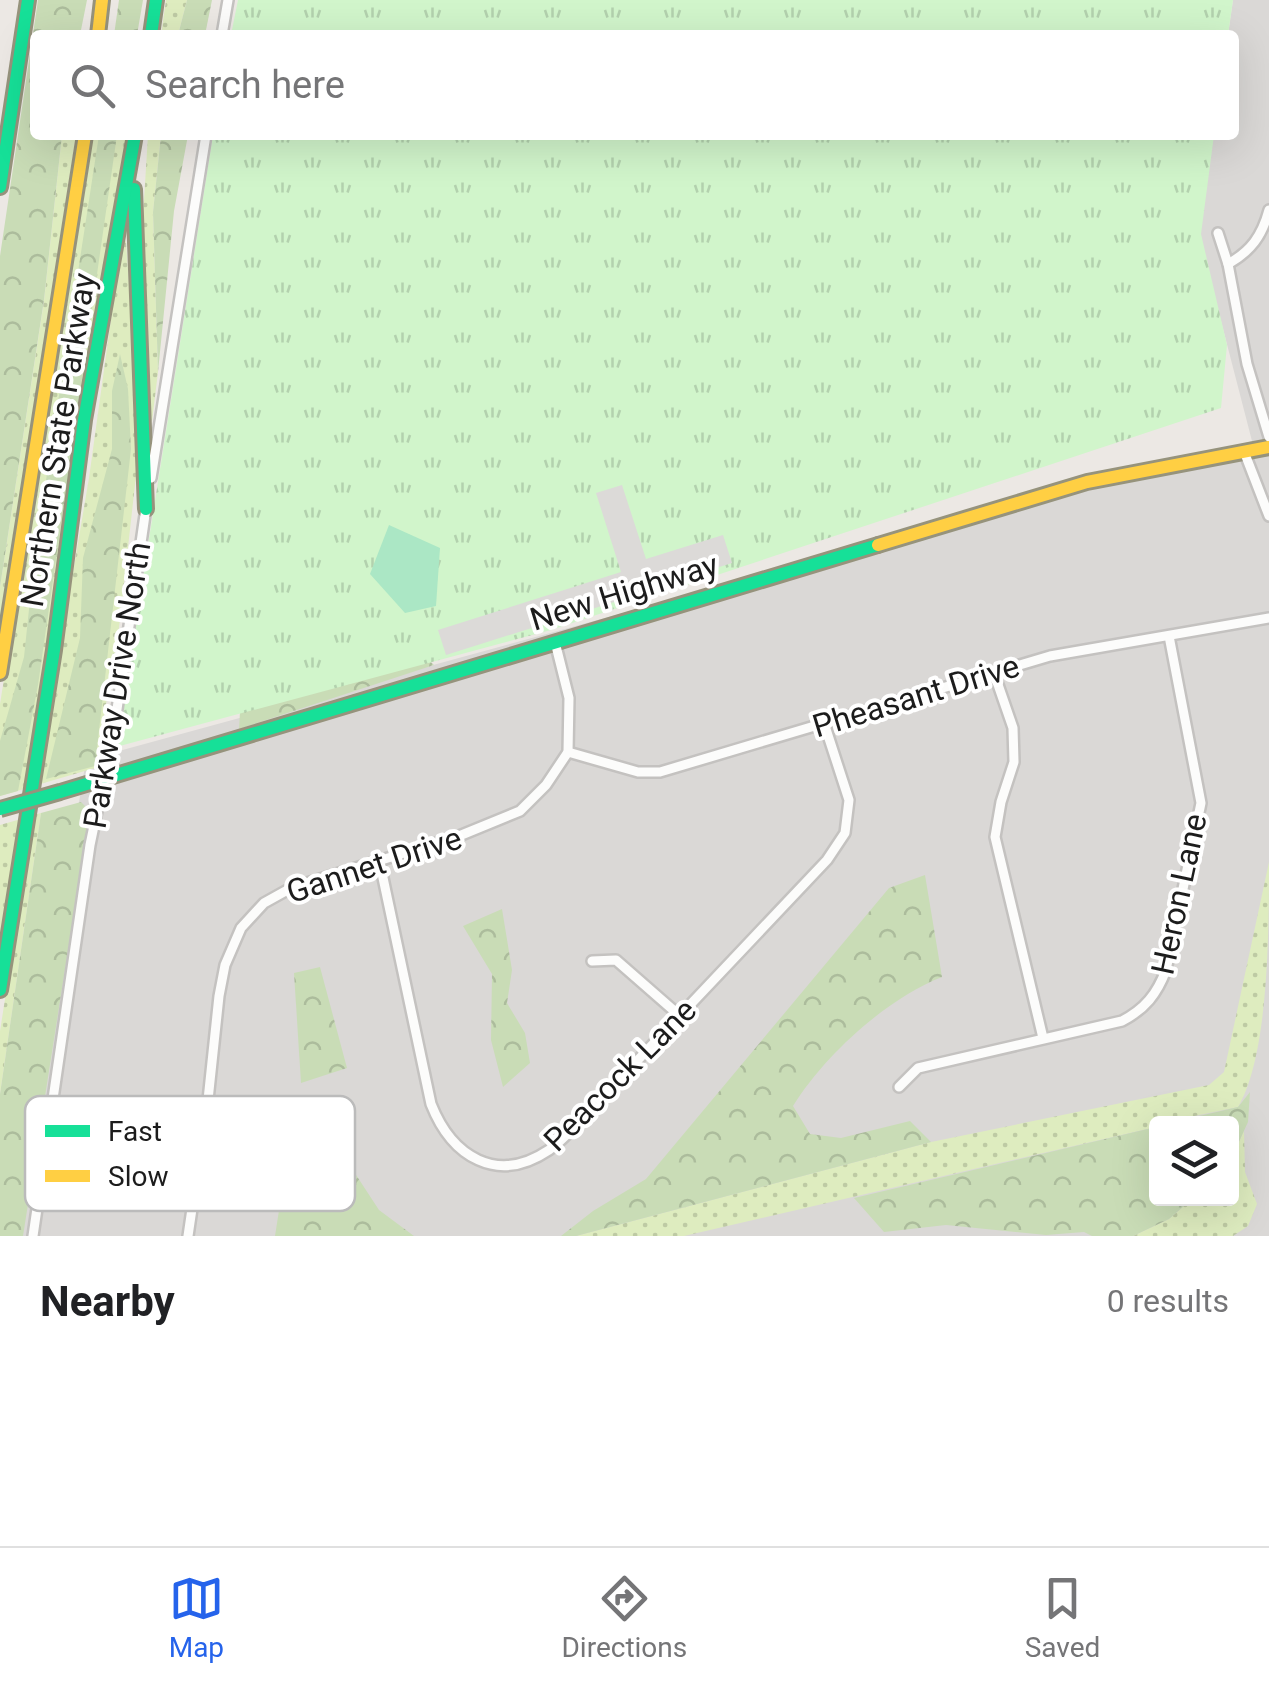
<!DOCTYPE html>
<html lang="en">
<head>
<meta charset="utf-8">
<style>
  :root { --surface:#fff; --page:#f2f2f2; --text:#202124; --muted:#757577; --line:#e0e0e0; --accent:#2563eb }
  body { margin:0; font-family:Roboto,sans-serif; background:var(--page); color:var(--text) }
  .controls { position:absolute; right:30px; bottom:30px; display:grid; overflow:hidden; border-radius:10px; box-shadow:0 10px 40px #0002 }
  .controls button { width:90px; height:90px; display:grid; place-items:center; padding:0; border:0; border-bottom:2px solid var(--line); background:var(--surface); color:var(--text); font:50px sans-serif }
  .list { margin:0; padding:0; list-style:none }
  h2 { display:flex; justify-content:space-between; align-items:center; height:130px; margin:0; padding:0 40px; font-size:42px }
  h2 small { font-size:32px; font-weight:400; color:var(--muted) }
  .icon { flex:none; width:55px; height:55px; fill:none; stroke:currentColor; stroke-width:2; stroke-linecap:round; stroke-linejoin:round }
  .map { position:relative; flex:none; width:1269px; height:1236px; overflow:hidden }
  .search { position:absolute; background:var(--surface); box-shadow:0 10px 40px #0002; left:30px; right:30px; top:30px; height:110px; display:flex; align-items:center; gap:25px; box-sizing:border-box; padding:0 35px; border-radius:10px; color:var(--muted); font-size:38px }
  .sheet { height:310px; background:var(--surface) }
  nav { display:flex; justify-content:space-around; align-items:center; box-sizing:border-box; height:140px; border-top:2px solid var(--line); background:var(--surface); font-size:28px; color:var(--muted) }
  nav a { display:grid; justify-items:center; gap:5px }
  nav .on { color:var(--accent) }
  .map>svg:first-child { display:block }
  .residential { fill:#dad8d6; fill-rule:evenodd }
  .grass { fill:url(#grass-dots) }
  .forest { fill:url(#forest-crowns) }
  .park { fill:url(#park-tufts) }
  .pitch { fill:#abe7c5 }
  .parking { fill:#dcdad8 }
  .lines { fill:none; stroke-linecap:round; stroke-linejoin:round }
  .street-casing { stroke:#c4c2c0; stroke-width:14 }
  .fast-casing { stroke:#96937c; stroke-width:18 }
  .slow-casing { stroke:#96937c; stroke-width:18 }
  .street { stroke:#fcfcfb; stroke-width:9 }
  .fast { stroke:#16e098; stroke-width:12 }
  .slow { stroke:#ffcf43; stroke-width:12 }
  .fast-bridge-casing { stroke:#96937c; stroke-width:18; stroke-linecap:butt }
  .fast-bridge { stroke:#16e098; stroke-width:12 }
  .labels { text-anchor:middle; stroke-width:8; stroke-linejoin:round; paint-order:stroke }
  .street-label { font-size:32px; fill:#1c1c1c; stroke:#fff }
  .key { fill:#fff; stroke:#bbb; stroke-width:2.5 }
  .key-label { font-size:28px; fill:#1c1c1c }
</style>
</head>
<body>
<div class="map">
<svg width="1269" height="1236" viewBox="0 0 1269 1236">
  <defs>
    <pattern id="grass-dots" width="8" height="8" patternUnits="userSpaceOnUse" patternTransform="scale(2.5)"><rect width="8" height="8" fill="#deecbf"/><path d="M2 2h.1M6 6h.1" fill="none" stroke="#becaa4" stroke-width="1.8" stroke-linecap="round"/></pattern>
    <pattern id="forest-crowns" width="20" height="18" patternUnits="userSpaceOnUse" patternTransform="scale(2.5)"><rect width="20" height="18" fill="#c9dcb6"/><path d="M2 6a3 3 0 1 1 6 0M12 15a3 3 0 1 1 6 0" fill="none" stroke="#acbc9c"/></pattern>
    <pattern id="park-tufts" width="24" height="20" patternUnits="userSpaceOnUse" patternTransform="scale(2.5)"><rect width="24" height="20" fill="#d1f5cb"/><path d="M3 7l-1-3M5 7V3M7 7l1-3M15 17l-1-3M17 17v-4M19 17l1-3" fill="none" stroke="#b3d1ae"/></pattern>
  </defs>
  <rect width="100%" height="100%" fill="#ece8e4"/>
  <path class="residential" d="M1233,0h36v1236h-1262l79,-476 1166,-319 -53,-205 14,-101h21v-100h-6zM1156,1124h76v74h-76z"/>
  <g class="grass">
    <path d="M166,0h21l-9,35h-17z"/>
    <path d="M62,135h14l-76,489v-37l44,-286z"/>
    <path d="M90,135h38l-80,518 -24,136 -24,7v-92z"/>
    <path d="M148,135h13l-8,77 5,160 -6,49 -5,-6 -5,-182z"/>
    <path d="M122,240l4,1 14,199 -21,188 -24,140 -58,17 52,-307z"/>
    <path d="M41,813l-41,281v-63l34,-216z"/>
    <path d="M21,819l-21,134v-128z"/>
    <path d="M1269,862c0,67 0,193 -31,245l-82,17v3l-472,109h-108l355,-94 278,-57 15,-13z"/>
    <path d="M1244,1131l1,41 12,32 -9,22 -15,10h-100l36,-17 23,-20 40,-1v-41z"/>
  </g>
  <g class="forest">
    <path d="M38,0h49l-7,35h-45v100h27l-18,165 -44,287v-331z"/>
    <path d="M119,0h24l-6,35h-23z"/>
    <path d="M187,0h25l-7,35h-27z"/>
    <path d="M99,135h18l-79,550 -20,106 -18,5v-55l24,-84 11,-105z"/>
    <path d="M161,135h27l-14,76 -16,161 -5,-160z"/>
    <path d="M120,354l8,35 3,60 -36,317 -49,13 34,-141 3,-80 29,-109v-58z"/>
    <path d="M416,649l18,16 -195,64 3,-50z"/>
    <path d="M81,802l9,9 -67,425h-23v-142l41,-281z"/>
    <path d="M925,875l17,102c-56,22 -117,78 -149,129l17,28 31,4 69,-17 21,21 -355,94h-15l32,-25 53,-32 243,-291z"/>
    <path d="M502,909l10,61 -5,33 18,30 5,30 -27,24 -12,-47 1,-66 -29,-48z"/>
    <path d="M320,967l27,101 -46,15 -7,-110z"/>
    <path d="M1250,1092l-2,30 -16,35v-33l-63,-1 69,-16z"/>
    <path d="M333,1125l12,33 34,52 35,26h-139l5,-32 -3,-49 36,-26z"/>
    <path d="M1156,1127v71l36,1 -23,20 -36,17h-41l-8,-4 -38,3 -100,-10 -62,7 -30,-34z"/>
  </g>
  <g class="park">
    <path d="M238,0h995l-5,35h-997z"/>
    <path d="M213,135h1001l-13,99 26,111 -6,63 -670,222 -435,117z"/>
  </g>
  <path class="pitch" d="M389,525l51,23 -4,58 -31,7 -35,-39z"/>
  <path class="parking" d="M622,485l24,74 77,-24 9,28 -63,20 -4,-12 -20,7 4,13 -203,64 -8,-25 183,-58 -25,-79z"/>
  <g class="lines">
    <defs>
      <g id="street">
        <path d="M222,35l6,-35"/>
        <path d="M1218,233l10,31 19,100 22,73"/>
        <path d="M1228,264c23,-13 34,-28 41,-54"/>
        <path d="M1245,454l24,62"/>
        <path d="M151,478l55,-343"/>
        <path d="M994,673l19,55 1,34 -13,40 -6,35 48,201"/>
        <path d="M568,752l70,20h22l390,-116 219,-38"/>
        <path d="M379,859l52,245c21,53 66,81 118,46 13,-9 24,-22 35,-33l243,-257 18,-27 4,-33 -25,-77"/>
        <path d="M592,961l24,-1 64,56"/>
        <path d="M899,1087l19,-19 204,-47c23,-12 35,-27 44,-51l35,-167 -32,-167"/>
        <path d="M33,1236l57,-391 24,-115 32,-222"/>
        <path d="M188,1236l20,-136 11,-104 6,-31 16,-37 23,-25 27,-15 168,-52 61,-25 26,-26 22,-33 1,-54 -14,-56"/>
      </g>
      <g id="fast">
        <path d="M151,35l5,-35"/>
        <path d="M0,187l28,-187"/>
        <path d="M134,189l12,320"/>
        <path d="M60,792l818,-247"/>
        <path d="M0,990l54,-340 30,-230 51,-285"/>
      </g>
      <g id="slow">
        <path d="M98,35l4,-35"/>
        <path d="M878,545l209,-63 182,-35"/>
        <path d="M0,673l85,-538"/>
      </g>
    </defs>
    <use href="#street" class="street-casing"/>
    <use href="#fast" class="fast-casing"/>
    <use href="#slow" class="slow-casing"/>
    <use href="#street" class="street"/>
    <use href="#fast" class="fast"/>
    <use href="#slow" class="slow"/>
    <defs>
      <path id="fast-bridge" d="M0,809l60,-17"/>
    </defs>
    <use href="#fast-bridge" class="fast-bridge-casing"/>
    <use href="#fast-bridge" class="fast-bridge"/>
  </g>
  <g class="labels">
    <g class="street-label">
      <text transform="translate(58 440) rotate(-81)" y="11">Northern State Parkway</text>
      <text transform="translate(624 592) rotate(-17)" y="11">New Highway</text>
      <text transform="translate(117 685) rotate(-81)" y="11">Parkway Drive North</text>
      <text transform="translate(916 696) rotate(-17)" y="11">Pheasant Drive</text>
      <text transform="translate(374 865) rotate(-18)" y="11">Gannet Drive</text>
      <text transform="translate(1179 894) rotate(-78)" y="11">Heron Lane</text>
      <text transform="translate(620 1075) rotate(-45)" y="11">Peacock Lane</text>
    </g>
  </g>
  <rect x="25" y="1096" width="330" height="115" rx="15" class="key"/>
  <rect x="45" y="1125" width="45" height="12" fill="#16e098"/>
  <rect x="45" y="1170" width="45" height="12" fill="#ffcf43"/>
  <g class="key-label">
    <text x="108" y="1141">Fast</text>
    <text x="108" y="1186">Slow</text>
  </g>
</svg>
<div class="controls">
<button><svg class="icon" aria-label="layers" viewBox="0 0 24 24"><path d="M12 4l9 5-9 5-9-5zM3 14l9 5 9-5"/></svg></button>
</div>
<div class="search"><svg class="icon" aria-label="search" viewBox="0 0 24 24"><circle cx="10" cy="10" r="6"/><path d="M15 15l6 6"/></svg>Search here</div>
</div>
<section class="sheet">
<h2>Nearby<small>0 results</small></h2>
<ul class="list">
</ul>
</section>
<nav>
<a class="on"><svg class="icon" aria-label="map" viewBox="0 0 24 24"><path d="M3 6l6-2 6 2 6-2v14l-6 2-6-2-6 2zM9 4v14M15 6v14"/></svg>Map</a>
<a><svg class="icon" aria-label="directions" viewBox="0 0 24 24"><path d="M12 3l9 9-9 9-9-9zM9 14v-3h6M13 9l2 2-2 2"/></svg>Directions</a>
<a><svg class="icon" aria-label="saved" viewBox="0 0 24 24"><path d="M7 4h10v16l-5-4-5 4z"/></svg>Saved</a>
</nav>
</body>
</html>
